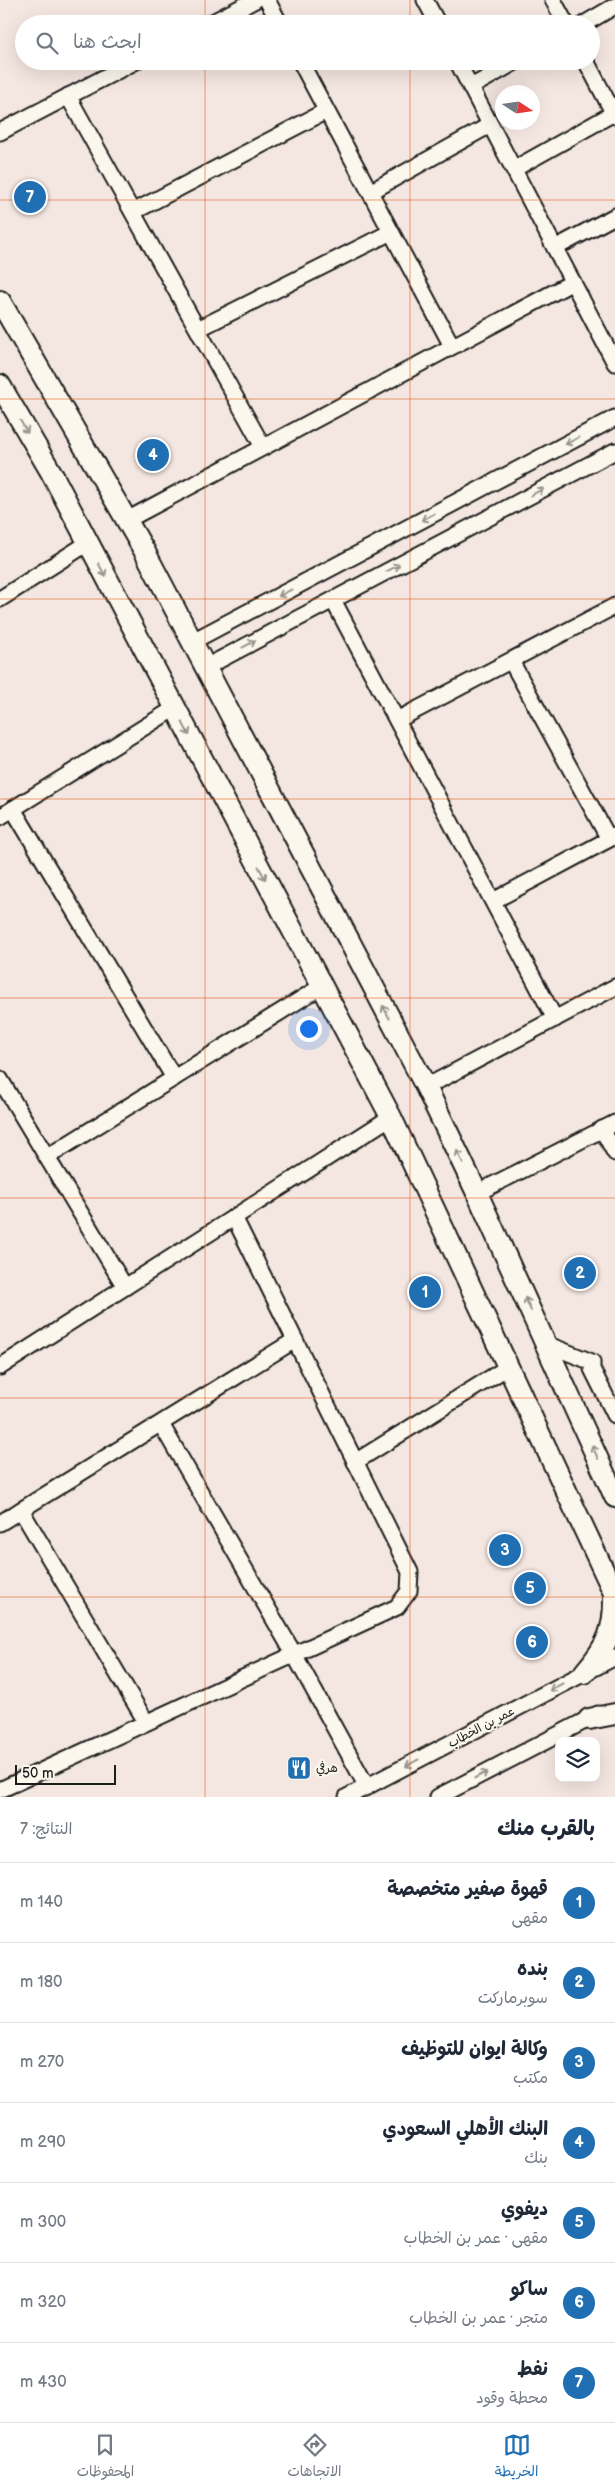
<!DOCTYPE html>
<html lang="ar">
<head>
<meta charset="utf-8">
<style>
  :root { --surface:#fff; --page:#f6f6f7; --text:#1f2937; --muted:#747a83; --line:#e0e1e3; --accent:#1f6fb2 }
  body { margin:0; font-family:"Balsamiq Sans","Playpen Sans Arabic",sans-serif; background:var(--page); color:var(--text); direction:rtl }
  .controls { position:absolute; right:15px; bottom:15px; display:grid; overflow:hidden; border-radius:10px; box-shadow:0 5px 20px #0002 }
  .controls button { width:45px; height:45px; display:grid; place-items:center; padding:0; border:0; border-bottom:1px solid var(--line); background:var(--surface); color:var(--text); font:25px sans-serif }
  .compass { position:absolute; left:495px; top:85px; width:45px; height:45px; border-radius:50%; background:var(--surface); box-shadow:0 5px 20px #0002; rotate:102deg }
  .scale { position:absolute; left:15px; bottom:12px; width:101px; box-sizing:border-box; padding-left:5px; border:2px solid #1c1c1c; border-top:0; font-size:14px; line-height:18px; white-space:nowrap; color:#1c1c1c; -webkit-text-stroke:4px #fbf7ec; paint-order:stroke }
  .you { position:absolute; left:308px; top:1028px; width:18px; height:18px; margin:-12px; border:4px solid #fff; border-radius:50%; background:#1a73e8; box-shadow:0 0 0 8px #1a73e833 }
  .badge { display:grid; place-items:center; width:32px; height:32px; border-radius:50%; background:var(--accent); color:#fff; font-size:16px; font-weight:700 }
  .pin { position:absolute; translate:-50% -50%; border:2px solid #fff; box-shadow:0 1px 5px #0006 }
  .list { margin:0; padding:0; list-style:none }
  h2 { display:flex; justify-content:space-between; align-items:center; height:65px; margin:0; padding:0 20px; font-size:21px }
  h2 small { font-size:16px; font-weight:400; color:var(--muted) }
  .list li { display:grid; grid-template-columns:32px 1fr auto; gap:15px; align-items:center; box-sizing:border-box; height:80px; padding:0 20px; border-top:1px solid var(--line) }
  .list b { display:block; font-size:19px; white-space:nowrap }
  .list p { margin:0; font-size:16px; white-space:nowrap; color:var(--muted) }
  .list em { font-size:16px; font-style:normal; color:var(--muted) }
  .icon { flex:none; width:28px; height:28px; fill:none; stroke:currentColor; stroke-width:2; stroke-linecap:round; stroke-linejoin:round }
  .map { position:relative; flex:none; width:615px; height:1797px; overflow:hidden; direction:ltr }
  .search { position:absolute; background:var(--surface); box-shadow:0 5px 20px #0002; left:15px; right:15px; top:15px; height:55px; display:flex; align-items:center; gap:12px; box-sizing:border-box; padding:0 18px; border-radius:28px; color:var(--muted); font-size:19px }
  .sheet { height:625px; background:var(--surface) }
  nav { display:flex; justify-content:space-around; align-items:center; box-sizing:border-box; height:70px; border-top:1px solid var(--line); background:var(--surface); font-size:14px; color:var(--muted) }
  nav a { display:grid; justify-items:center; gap:2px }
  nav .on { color:var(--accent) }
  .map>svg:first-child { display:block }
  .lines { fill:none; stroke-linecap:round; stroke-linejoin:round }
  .minor-casing { stroke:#1c1c1c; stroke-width:19 }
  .major-casing { stroke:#1c1c1c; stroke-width:24 }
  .minor { stroke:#fbf7ec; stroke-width:15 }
  .major { stroke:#fbf7ec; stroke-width:20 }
  .oneway { stroke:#97948e }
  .grid { fill:none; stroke:#de560d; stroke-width:1; stroke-opacity:0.55 }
  .labels { text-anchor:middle; stroke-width:4.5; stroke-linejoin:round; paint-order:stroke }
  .street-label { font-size:12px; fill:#1c1c1c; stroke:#fbf7ec }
  .poi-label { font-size:12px; fill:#1c1c1c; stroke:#fbf7ec; text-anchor:start }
</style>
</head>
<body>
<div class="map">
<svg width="615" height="1797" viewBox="0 0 615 1797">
  <rect width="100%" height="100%" fill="#f4e6e1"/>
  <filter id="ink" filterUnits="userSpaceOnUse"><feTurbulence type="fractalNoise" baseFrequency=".02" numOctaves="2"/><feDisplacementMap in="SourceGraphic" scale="10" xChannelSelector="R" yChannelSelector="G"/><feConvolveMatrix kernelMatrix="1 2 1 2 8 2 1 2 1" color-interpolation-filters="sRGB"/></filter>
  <g filter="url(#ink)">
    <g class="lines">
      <defs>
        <g id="minor">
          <path d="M267,0l13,24"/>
          <path d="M425,0l13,24"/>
          <path d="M553,0l13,24"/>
          <path d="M209,24l46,-24"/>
          <path d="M584,24l31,-18"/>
          <path d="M300,61l152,285"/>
          <path d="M457,61l158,302"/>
          <path d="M586,61l29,55"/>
          <path d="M471,87l46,-26"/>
          <path d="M68,96l195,351"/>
          <path d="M0,132l136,-71"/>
          <path d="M514,169l100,-56"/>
          <path d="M370,192l120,-67"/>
          <path d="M133,212l193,-101"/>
          <path d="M555,248l60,-32"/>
          <path d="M198,329l193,-97"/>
          <path d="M127,520l446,-238"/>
          <path d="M0,599l88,-56"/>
          <path d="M333,600l222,419"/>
          <path d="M193,641l422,-223"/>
          <path d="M511,661l98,178"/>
          <path d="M206,667l409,-216"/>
          <path d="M397,720l218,-114"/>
          <path d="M13,809l161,269"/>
          <path d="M0,817l175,-109"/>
          <path d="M493,901l122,-65"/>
          <path d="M0,1079l125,208"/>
          <path d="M426,1087l189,-100"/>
          <path d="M602,1129l13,24"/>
          <path d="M47,1157l275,-171"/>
          <path d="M477,1193l138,-70"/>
          <path d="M546,1344l46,18v7l23,46"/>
          <path d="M0,1367l391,-250"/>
          <path d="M161,1424l133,230 73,133"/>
          <path d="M355,1462l153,-95"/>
          <path d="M21,1510l125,212"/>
          <path d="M0,1523l295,-183"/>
          <path d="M0,1790l397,-183 12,-16 1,-19 -176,-355"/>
          <path d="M347,1797l268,-140"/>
          <path d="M438,1797l160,-83"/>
        </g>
        <g id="major">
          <path d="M0,301l145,251 281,535 51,106 138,304"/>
          <path d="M0,385l51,87 340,645 224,478"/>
          <path d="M584,1673c24,-28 31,-43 30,-80"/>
          <path d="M589,1719l26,-5"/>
        </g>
      </defs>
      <use href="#minor" class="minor-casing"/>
      <use href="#major" class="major-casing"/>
      <use href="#minor" class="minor"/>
      <use href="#major" class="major"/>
    </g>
    <defs><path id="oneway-shaft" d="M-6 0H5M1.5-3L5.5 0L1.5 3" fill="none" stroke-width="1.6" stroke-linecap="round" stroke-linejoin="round" transform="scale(1.25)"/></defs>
    <g class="oneway">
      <use href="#oneway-shaft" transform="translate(24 427) rotate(60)"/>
      <use href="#oneway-shaft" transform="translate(572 441) rotate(152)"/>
      <use href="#oneway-shaft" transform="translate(537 492) rotate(-28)"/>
      <use href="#oneway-shaft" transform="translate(428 517) rotate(152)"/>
      <use href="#oneway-shaft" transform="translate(393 568) rotate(-28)"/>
      <use href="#oneway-shaft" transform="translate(102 570) rotate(62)"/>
      <use href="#oneway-shaft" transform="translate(285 593) rotate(152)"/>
      <use href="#oneway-shaft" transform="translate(249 644) rotate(-28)"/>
      <use href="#oneway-shaft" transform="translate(186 729) rotate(62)"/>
      <use href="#oneway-shaft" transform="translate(262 873) rotate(62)"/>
      <use href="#oneway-shaft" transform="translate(386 1012) rotate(-118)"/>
      <use href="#oneway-shaft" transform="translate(460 1157) rotate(-116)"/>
      <use href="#oneway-shaft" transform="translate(528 1304) rotate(-114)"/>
      <use href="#oneway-shaft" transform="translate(595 1452) rotate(-114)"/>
      <use href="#oneway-shaft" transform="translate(556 1687) rotate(152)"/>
      <use href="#oneway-shaft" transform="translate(412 1763) rotate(152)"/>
      <use href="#oneway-shaft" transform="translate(481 1775) rotate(-27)"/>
    </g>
  </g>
  <path class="grid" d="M205,0v24M410,0v24M205,61v1736M410,61v1736M0,200h615M0,399h615M0,599h615M0,799h615M0,998h615M0,1198h615M0,1398h615M0,1597h615"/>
  <defs>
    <symbol id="restaurant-square" viewBox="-11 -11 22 22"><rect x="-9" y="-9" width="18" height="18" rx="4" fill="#1f6fb2" stroke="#fbf7ec"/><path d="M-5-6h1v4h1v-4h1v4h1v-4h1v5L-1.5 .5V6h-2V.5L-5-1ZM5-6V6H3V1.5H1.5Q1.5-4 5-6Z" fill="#fff"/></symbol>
  </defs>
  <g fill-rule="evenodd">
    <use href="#restaurant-square" x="285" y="1754" width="28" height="28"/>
  </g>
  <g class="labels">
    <g class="street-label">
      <text transform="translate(481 1727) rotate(-28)" y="4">عمر بن الخطاب</text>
    </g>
    <g class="poi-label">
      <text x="316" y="1772">هرفي</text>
    </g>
  </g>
</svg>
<div class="controls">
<button><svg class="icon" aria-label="layers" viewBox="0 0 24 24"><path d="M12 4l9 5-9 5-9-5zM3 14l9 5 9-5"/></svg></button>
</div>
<svg class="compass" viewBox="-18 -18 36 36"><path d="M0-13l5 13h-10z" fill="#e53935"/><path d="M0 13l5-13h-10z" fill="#747a83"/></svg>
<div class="scale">50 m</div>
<div class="you"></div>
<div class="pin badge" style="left:425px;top:1292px">1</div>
<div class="pin badge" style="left:580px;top:1273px">2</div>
<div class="pin badge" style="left:505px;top:1550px">3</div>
<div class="pin badge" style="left:153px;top:455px">4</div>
<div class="pin badge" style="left:530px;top:1588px">5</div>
<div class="pin badge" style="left:532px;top:1642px">6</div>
<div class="pin badge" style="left:30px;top:197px">7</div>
<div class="search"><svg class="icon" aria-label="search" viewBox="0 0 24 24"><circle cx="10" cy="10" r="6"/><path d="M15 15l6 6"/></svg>ابحث هنا</div>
</div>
<section class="sheet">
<h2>بالقرب منك<small>النتائج: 7</small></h2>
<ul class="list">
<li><span class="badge">1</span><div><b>قهوة صفير متخصصة</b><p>مقهى</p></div><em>140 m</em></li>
<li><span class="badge">2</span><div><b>بنده</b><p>سوبرماركت</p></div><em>180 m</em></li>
<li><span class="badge">3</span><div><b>وكالة ايوان للتوظيف</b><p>مكتب</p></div><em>270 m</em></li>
<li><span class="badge">4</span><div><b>البنك الأهلي السعودي</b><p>بنك</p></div><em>290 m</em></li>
<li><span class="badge">5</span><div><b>ديفوي</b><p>مقهى · عمر بن الخطاب</p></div><em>300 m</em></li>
<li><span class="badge">6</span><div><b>ساكو</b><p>متجر · عمر بن الخطاب</p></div><em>320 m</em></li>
<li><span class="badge">7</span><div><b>نفط</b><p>محطة وقود</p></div><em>430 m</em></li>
</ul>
</section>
<nav>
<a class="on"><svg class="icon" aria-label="map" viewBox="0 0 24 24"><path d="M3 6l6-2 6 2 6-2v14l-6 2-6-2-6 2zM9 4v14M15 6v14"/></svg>الخريطة</a>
<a><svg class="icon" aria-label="directions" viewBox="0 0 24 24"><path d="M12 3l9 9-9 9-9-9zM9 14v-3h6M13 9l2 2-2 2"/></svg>الاتجاهات</a>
<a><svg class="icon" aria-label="saved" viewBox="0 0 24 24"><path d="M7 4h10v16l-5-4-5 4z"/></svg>المحفوظات</a>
</nav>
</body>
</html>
